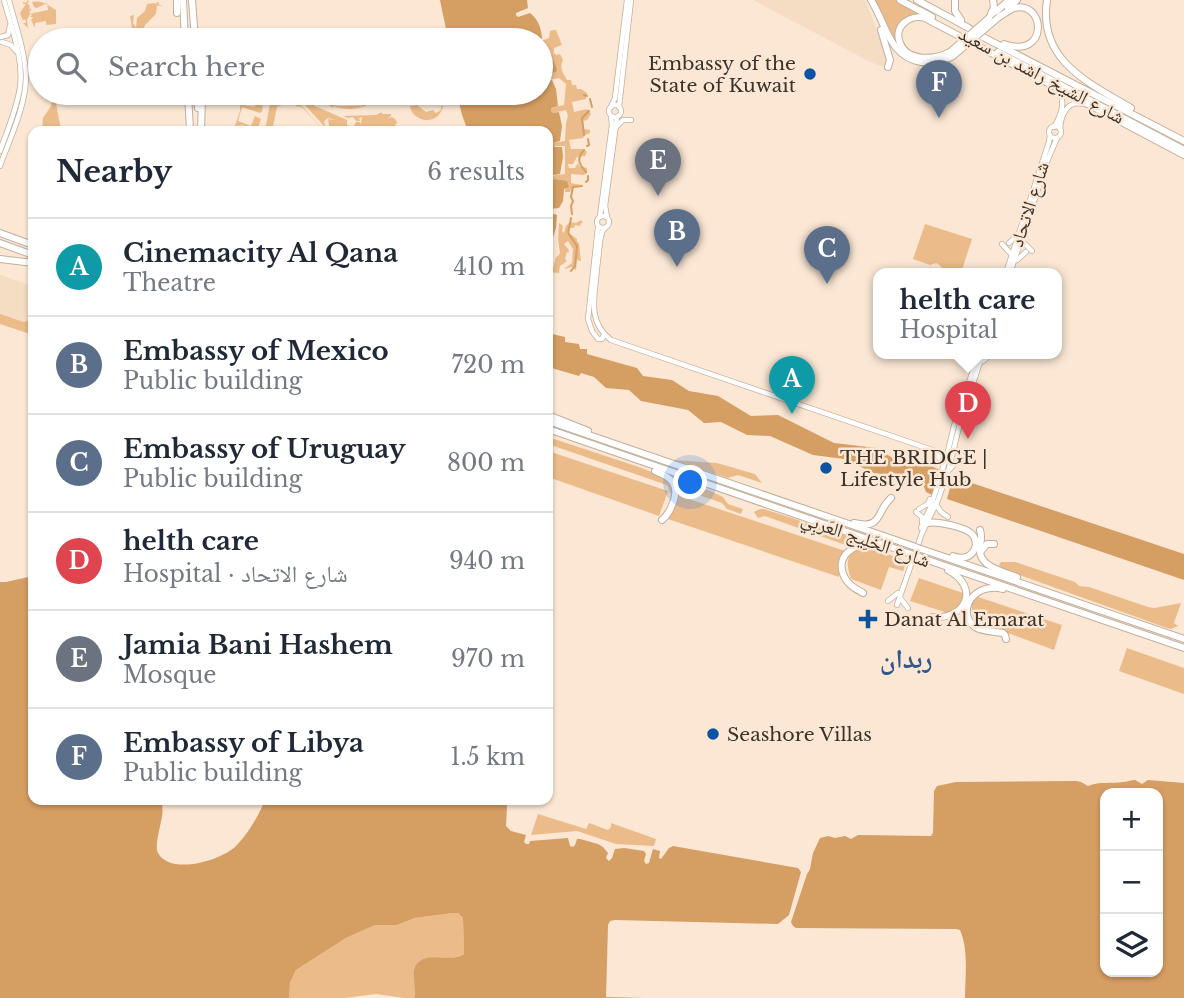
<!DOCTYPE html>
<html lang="en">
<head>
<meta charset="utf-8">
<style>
  :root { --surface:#fff; --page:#f6f6f7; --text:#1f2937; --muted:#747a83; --line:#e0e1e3; --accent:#0c54a3 }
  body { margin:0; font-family:"Libre Baskerville","Noto Naskh Arabic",serif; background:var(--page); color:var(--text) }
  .controls { position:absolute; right:21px; bottom:21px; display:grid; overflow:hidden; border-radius:14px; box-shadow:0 2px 5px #0004 }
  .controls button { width:63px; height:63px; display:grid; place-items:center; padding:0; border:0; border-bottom:2px solid var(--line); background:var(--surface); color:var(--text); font:35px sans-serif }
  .you { position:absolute; left:691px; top:483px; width:24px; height:24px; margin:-18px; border:5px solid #fff; border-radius:50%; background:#1a73e8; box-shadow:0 0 0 10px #1a73e833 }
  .badge { display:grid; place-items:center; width:46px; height:46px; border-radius:50%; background:var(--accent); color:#fff; font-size:23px; font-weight:700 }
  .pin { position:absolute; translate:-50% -58px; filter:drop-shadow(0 2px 4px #0008) }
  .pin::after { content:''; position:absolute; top:37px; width:24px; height:21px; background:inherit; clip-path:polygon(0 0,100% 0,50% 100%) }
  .popup { position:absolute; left:873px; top:268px; width:189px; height:91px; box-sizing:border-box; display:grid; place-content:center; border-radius:14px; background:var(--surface); filter:drop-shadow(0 2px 5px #0005); font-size:23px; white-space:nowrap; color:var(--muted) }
  .popup b { font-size:26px; color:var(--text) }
  .popup::after { content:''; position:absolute; left:50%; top:100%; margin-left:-14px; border:14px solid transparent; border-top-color:var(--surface) }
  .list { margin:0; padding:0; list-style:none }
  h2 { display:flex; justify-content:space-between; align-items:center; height:91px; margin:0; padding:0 28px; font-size:30px }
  h2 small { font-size:23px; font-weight:400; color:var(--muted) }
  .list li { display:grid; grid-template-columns:46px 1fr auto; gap:21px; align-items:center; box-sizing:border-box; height:98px; padding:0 28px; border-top:2px solid var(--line) }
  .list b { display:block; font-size:26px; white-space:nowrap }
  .list p { margin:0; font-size:23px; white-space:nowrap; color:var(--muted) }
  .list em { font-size:23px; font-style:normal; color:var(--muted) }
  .icon { flex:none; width:38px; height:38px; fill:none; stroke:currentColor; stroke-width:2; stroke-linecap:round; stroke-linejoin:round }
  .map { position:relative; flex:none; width:1184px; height:998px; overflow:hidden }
  .search { position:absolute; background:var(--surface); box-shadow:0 2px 5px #0004; left:28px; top:28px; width:525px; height:77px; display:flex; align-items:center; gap:18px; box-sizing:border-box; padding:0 24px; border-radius:38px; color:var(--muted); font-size:26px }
  .panel { position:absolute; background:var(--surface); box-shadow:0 2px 5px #0004; left:28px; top:126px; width:525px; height:679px; border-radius:14px }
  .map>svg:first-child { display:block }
  .built { fill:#f5ddc3 }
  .green { fill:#ebbc8a }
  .water { fill:#d59e63; fill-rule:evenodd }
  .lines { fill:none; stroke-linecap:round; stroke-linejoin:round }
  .stream { stroke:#d59e63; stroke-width:2 }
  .secondary-casing { stroke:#c1af9c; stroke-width:6 }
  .highway-casing { stroke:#c1af9c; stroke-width:8 }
  .secondary { stroke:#fff; stroke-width:4.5 }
  .highway { stroke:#fff; stroke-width:6 }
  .highway-bridge-casing { stroke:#c1af9c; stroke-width:8; stroke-linecap:butt }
  .highway-bridge { stroke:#fff; stroke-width:6 }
  .poi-dot { fill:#0c54a3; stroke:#fbe7d4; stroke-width:2.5 }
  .labels { text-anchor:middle; stroke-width:5; stroke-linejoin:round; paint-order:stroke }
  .poi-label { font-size:19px; fill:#3a332b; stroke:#fbe7d4; text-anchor:start }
  .street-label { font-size:19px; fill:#3a332b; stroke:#fbe7d4 }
  .district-label { font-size:26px; font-weight:bold; fill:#2e588e; stroke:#fbe7d4 }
</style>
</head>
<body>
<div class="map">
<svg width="1184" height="998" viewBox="0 0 1184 998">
  <rect width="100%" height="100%" fill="#fbe7d4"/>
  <g class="built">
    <path d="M753,0h112l21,52 2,13 -4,2 -14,-5z"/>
    <path d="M0,275l33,11v32l-9,4 -24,-8z"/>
  </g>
  <g class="green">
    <path d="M28,0l1,2 -2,1 3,3 -1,4 2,-2v2l-2,3 3,1 1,-1 15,-3 -1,-7 -10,5 -3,-1 -2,-5c11,-2 15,3 24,8v14l-10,1v-4l-11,2v5l-4,-8 2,-3h-3l2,-2 -2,-1 -3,6 1,8 -5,-5h3v-2l-2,-2 -1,2 -3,-8 6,-9h-3v-2l3,1z"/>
    <path d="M874,0h22l29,15c-11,-1 -18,0 -25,8l1,26 -12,-14 -7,-20z"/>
    <path d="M157,2l2,1v2h4l-4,1 -2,-1 -1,9 -11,11 -6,15h-5l-4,-24 4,-1 -1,8 3,5 1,-10 8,-7 2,-7 7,-1 2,1z"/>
    <path d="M554,30h2l6,15 -8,3v3l-1,3 2,-1 1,2 4,-1 3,6c-4,8 0,13 4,20h4l1,5h4l1,4h4l6,4 -1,6 -14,3 2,10 13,-3 4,5 -4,6 -4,1 1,8 6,1v3l-5,2 -2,3 -14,2 2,9h12l4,3 -2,4 -8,1 -4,7h-5l1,4h6l3,-5 1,3 8,2v5l-3,2 -13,-1v9l11,2 -8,1 -4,6h-5v-3l4,-3 -16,-7 -1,-2 4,-2 9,-1v-28h-12v-3l12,-2 1,-18 2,-7 -2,-6 -13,3 -2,-2v-3l13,-3 2,-21 -7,-6 -15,3 -2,-3 1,-2 13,-4 -8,-26 -7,1v-6l8,-3 1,-7z"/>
    <path d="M52,93h2l7,37 -19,1 1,-13 8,-12z"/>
    <path d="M257,93h7l-2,19 -2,1 -18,-6 -4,14 13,5 4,-10 6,3 -4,12h-14l2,-4 -2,-2 -8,1 5,-15v-15l3,9 11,2 4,-5z"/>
    <path d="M272,93h13l9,4 3,5 5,4 22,25 -22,-24 -6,-1 -7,-8 -5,6 -7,3 -5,24h-7z"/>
    <path d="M354,93l16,2 -3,10c-10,5 -24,5 -34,1v2l-5,-3 5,-4v4c10,3 19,0 29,1v-1l-24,-2 1,-9 10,1 -4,4 6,1z"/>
    <path d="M412,93h20l-1,2h-9l-5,8 -7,1v2l7,-1 9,7 7,-2 3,3 5,-3v-4h2c-5,25 -43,14 -31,-13z"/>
    <path d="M306,102l41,18v5l6,2 3,-5h4l1,3 1,-8 -3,1 1,3h-4l-3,-4 -5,1 -5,-2 33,-1 6,-3v2h9v2l-4,3 5,-2 4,3 1,3 -2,2 3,4 -2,1 10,1 2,-1 3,1 -10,-1 -71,1 -2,-12 8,1 -8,-2 -4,3 2,10 -2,-5 -20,-22z"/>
    <path d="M581,220l2,3h-2l-1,3 -5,-1 -1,3h-5l-1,4 9,7v3l2,1 2,18 -4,-1 -1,10 -4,-3 -8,2 8,-6 1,-14 -5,-8 -4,3 5,6 -1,4 -1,-3 -2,8 2,2 -7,5 -1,7 -11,-1v-3l5,-1 3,-11 2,-1 2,-3 -2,-13 1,-17 4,3 -1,5 2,2 2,-7 4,-4 6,1z"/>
    <path d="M925,224l47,15 -11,34c-5,0 -11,0 -16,-3 -4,-2 -4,-5 -9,-7l-6,2 -17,-6z"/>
    <path d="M0,314l24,8 9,-4v15l-3,1 -30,-10z"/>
    <path d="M548,437l91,30 27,11 6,6 1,10 -3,-1 -2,-7 -4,-2 -116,-40z"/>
    <path d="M548,451l120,40 -9,25 -111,-39z"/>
    <path d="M673,460l44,3 38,11 7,9 -24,-8 -10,3z"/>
    <path d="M667,475l28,9 28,13 5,7 15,5 -2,5 -14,-5 -5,-6 -46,-16z"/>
    <path d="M677,495l168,56 -5,17 -1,9 -171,-58z"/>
    <path d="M760,509h4l98,32 -11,6 -86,-31 -7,2 -4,-6z"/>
    <path d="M867,547l40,14 -4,10 -14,-4 -8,23 -30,-11c-6,-18 -5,-29 16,-32z"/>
    <path d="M1001,562h14l60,20 4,4 10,1 59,20 6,1 27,-5 -7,20 4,3 -7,3 -4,-1 -164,-59 -4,-4z"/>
    <path d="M919,578l44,15v8l-5,6 -10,6 -38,-12z"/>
    <path d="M975,596l87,29 -8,25 -79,-29c-4,-10 -5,-16 0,-25z"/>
    <path d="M1127,648l57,20v26l-65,-23z"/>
    <path d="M538,814l48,15 3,-6 19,7 3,-3v-4l45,16 -2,7 -38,-2 -39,-13 -46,4z"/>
    <path d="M453,913h5l5,5 1,36c-11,7 -22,2 -34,4 -6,1 -10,6 -15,9 -2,11 2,21 -1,31h-10l-28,-4 -31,4h-56l1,-17 6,-11 50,-32 29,-13h22l18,-7z"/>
  </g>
  <g class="water">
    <path d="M440,0h87l1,8 -12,5v2l2,2 12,-4c9,7 12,17 12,28l-89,-1 -7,-11z"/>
    <path d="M547,45l10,25 -1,2 -13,4 -1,2 2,3 8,-1 4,9 2,17 -7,2v3l2,2 6,-1 3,14 -2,15 -7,2 2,4h7l1,10 -3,17 -7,1 -1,2 1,2 14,2 2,6 -5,2 -1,12 -4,7 -11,1v3l9,3 -1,13 -8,25v-122h-80l-6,-16 -5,-22h84v-46z"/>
    <path d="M548,333l17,4v5l14,2 1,5h7v5l50,14 6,8 29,4 17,11 29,5 33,20 27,-1 56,28 43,5 17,11 27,5 1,-2 18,8 -3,11 14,5 3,-9 230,77v26l-237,-81 3,-11 -13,-5 -5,12 -6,-3 -2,-5 -18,-10 -32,-4 -30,-14 -31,-4 -43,-19 -23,-1 -26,-13 -17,1 -16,-13 -47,-9 -12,-11 -23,-2 -12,-11 -13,-4 -2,3 -31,-9z"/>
    <path d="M33,576v224h129c0,5 1,11 0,16 -1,9 -8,30 -4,37 13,23 64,7 78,-7 12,-12 23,-31 29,-46h239l3,6 -1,20 5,5 15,4 -2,7 2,2h3l1,-3 38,-3 2,8 3,1 2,-2 2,-6h3l18,5 5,3 5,6 -2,5 3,3 3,-3 3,-9 9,-1 20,3 2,3 -2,7 2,3 3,-1 4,-14 7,2 -1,7 2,1 8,-11 4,-2 125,22 3,4 -12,43 -11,9 -163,-4 -5,1 -2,4 -2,72 40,1h-232c4,-11 -6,-29 6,-37 11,-9 31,2 44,-7l-1,-36 -5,-5h-5l-38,5 -18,7h-22l-29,13 -50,32 -6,12 -1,16h-289v-416h6z"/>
    <path d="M1135,780l7,4 6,-4 36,3v215h-219c0,-21 4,-48 -5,-68l-4,-1 -160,-1 -3,-2 -2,-4 16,-48 3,-5 3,-16 7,-15 8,-2 7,2 10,-2 6,3 7,-4 73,1 2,-3 1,-42 3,-5 19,-4 120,-1 5,1 7,4c12,-5 24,-2 35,-4 4,0 8,-2 12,-2zM1105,793h53v179h-53z"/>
  </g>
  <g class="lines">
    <g class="stream">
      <path d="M584,95l3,1"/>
      <path d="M590,99l2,8"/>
      <path d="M584,135l-2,-17 7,-7"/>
      <path d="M587,146l2,-1 -1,-6"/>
      <path d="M584,150c-8,9 -5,14 2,22"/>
      <path d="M586,182l2,-2v-4"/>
      <path d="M572,214l-1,-8 2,-5 -2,-4 2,-10 9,-1"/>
      <path d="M571,271l4,-5 2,-20c-12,-18 -9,-8 -6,-28"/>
    </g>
    <defs>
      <g id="secondary">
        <path d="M0,37l8,-2 2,-9"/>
        <path d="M2,42l9,3 5,6"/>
        <circle cx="615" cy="111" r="6"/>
        <path d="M611,107l4,-9 12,-98"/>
        <path d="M619,107l12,-107"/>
        <circle cx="1055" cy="132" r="6"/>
        <path d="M1054,127c7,-11 13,-27 3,-37"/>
        <path d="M615,128l8,-8h8"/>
        <path d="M1060,129c1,-14 7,-29 23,-25"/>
        <path d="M0,151c7,-20 17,-42 20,-64 4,-28 -9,-60 -16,-87"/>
        <path d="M0,166c10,-28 26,-60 26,-90 -1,-25 -11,-52 -17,-76"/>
        <circle cx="603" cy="222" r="6"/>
        <path d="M600,216l12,-91 -1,-9"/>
        <path d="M607,217l-2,-11 12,-89"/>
        <path d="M598,227l-10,92 4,12 6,8h4l2,-4"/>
        <path d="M605,228l-3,4 -2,9c-1,13 -3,25 -4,38 -3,24 -6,45 15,61l336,115"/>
        <path d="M1021,240l11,11"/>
        <path d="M1009,243l8,-8"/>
        <path d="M1002,244l10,11"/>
        <path d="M1017,260l9,-8"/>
        <path d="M1006,273l43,-131 1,-7"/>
        <path d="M1010,273l38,-114 9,-21"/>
        <path d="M983,361l7,-6"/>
        <path d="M954,448l13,13"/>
        <path d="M937,454l7,11"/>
        <path d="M950,469l7,-8"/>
        <path d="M937,506l4,6 7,5"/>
        <path d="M919,509l9,-5 2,-5"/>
        <path d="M916,512l6,5v5"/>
        <path d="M921,528l10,-22 16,-51 7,-29 25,-73"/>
        <path d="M900,598l8,10"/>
        <path d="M888,601l10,-8"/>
        <path d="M897,605l25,-72 16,-33 11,-32 11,-45 23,-70"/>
      </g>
      <g id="highway">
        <path d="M183,0l2,40"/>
        <path d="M192,0l3,40"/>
        <path d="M871,0c15,23 17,56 50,62 11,1 22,0 32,-6"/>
        <path d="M900,0l32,17"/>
        <path d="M917,0l50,27 16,10 201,104"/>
        <path d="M955,0v11l6,9"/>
        <path d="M1047,0c-9,60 40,82 84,108"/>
        <path d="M1008,8l9,-8"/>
        <path d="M177,13v-13"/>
        <path d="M991,14l3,-7 -1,-7"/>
        <path d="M999,17c5,-3 10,-7 15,-9 32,-8 35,52 -10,36"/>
        <path d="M989,18l20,-18"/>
        <path d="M881,30l9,30 -2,7"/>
        <path d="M950,52c-15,8 -43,10 -50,-9 -7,-17 10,-29 25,-25l259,137"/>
        <path d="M998,52l186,98"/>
        <path d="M188,93l2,38"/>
        <path d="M197,93l1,15"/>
        <path d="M201,131l1,-33 2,-5"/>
        <path d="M0,233l33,12"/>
        <path d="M0,243l33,12"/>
        <path d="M0,259l33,4"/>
        <path d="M548,415l40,16"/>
        <path d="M548,421l362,124"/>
        <path d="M548,429l360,124"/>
        <path d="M655,471c15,6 24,12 19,29 -3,8 -5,14 -12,20"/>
        <path d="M854,523c29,7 22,-12 37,-25"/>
        <path d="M928,523c9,-2 37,4 44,11 4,4 3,6 4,11 -3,12 -12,15 -23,11"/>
        <path d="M980,530c3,8 -1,14 0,23 3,15 25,19 37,24"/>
        <path d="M921,549l263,90"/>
        <path d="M981,551l6,-7h7"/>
        <path d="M919,557l265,91"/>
        <path d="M1003,589c-29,-8 -48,23 -28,38 8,5 19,4 28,6l2,2 1,4"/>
        <path d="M863,593c-7,-4 -15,-8 -18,-15 -12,-22 10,-36 30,-34"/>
        <path d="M932,617c35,3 48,-30 16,-47"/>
      </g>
    </defs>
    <use href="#secondary" class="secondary-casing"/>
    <use href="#highway" class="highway-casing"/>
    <use href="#secondary" class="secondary"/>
    <use href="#highway" class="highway"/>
    <defs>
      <g id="highway-bridge">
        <path d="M950,52l39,-34"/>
        <path d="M953,56l46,-39"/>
        <path d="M910,545l11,4"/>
        <path d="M908,553l11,4"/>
      </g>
    </defs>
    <use href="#highway-bridge" class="highway-bridge-casing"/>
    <use href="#highway-bridge" class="highway-bridge"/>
  </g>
  <g class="poi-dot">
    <circle cx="810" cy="74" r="7"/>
    <circle cx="826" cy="468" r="7"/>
    <path d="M864.5 608.5h7v7h7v7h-7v7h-7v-7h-7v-7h7z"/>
    <circle cx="713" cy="734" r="7"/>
  </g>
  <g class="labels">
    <g class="poi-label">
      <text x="796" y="70" text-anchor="end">Embassy of the<tspan x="796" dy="22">State of Kuwait</tspan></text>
      <text x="840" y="464">THE BRIDGE |<tspan x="840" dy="22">Lifestyle Hub</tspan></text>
      <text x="884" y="626">Danat Al Emarat</text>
      <text x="727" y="741">Seashore Villas</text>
    </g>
    <g class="street-label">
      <text transform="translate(1042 75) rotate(28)" y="7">شارع الشيخ راشد بن سعيد</text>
      <text transform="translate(1029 204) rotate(-72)" y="7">شارع الاتحاد</text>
      <text transform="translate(866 539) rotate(19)" y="7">شارع الخَلِيج العَربِي</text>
    </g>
    <g class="district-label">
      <text x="906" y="668">ربدان</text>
    </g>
  </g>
</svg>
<div class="controls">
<button>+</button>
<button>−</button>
<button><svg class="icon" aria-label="layers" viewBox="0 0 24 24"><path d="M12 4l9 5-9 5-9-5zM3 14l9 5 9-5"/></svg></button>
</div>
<div class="you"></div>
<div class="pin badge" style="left:792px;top:414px;background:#0f9aa8">A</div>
<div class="pin badge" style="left:677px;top:267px;background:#5c6f8a">B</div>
<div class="pin badge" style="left:827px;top:284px;background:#5c6f8a">C</div>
<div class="pin badge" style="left:968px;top:439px;background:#e0444e">D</div>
<div class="popup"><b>helth care</b>Hospital</div>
<div class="pin badge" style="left:658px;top:196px;background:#6b7280">E</div>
<div class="pin badge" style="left:939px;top:118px;background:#5c6f8a">F</div>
<div class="search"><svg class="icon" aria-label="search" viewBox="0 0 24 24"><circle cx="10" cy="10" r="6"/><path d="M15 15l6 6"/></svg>Search here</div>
<section class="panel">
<h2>Nearby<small>6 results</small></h2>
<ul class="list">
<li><span class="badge" style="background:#0f9aa8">A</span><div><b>Cinemacity Al Qana</b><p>Theatre</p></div><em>410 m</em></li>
<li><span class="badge" style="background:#5c6f8a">B</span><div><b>Embassy of Mexico</b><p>Public building</p></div><em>720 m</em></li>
<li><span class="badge" style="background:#5c6f8a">C</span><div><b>Embassy of Uruguay</b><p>Public building</p></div><em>800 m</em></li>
<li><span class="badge" style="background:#e0444e">D</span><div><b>helth care</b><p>Hospital · شارع الاتحاد</p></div><em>940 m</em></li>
<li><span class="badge" style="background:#6b7280">E</span><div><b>Jamia Bani Hashem</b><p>Mosque</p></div><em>970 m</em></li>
<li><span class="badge" style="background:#5c6f8a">F</span><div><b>Embassy of Libya</b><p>Public building</p></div><em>1.5 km</em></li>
</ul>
</section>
</div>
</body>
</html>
